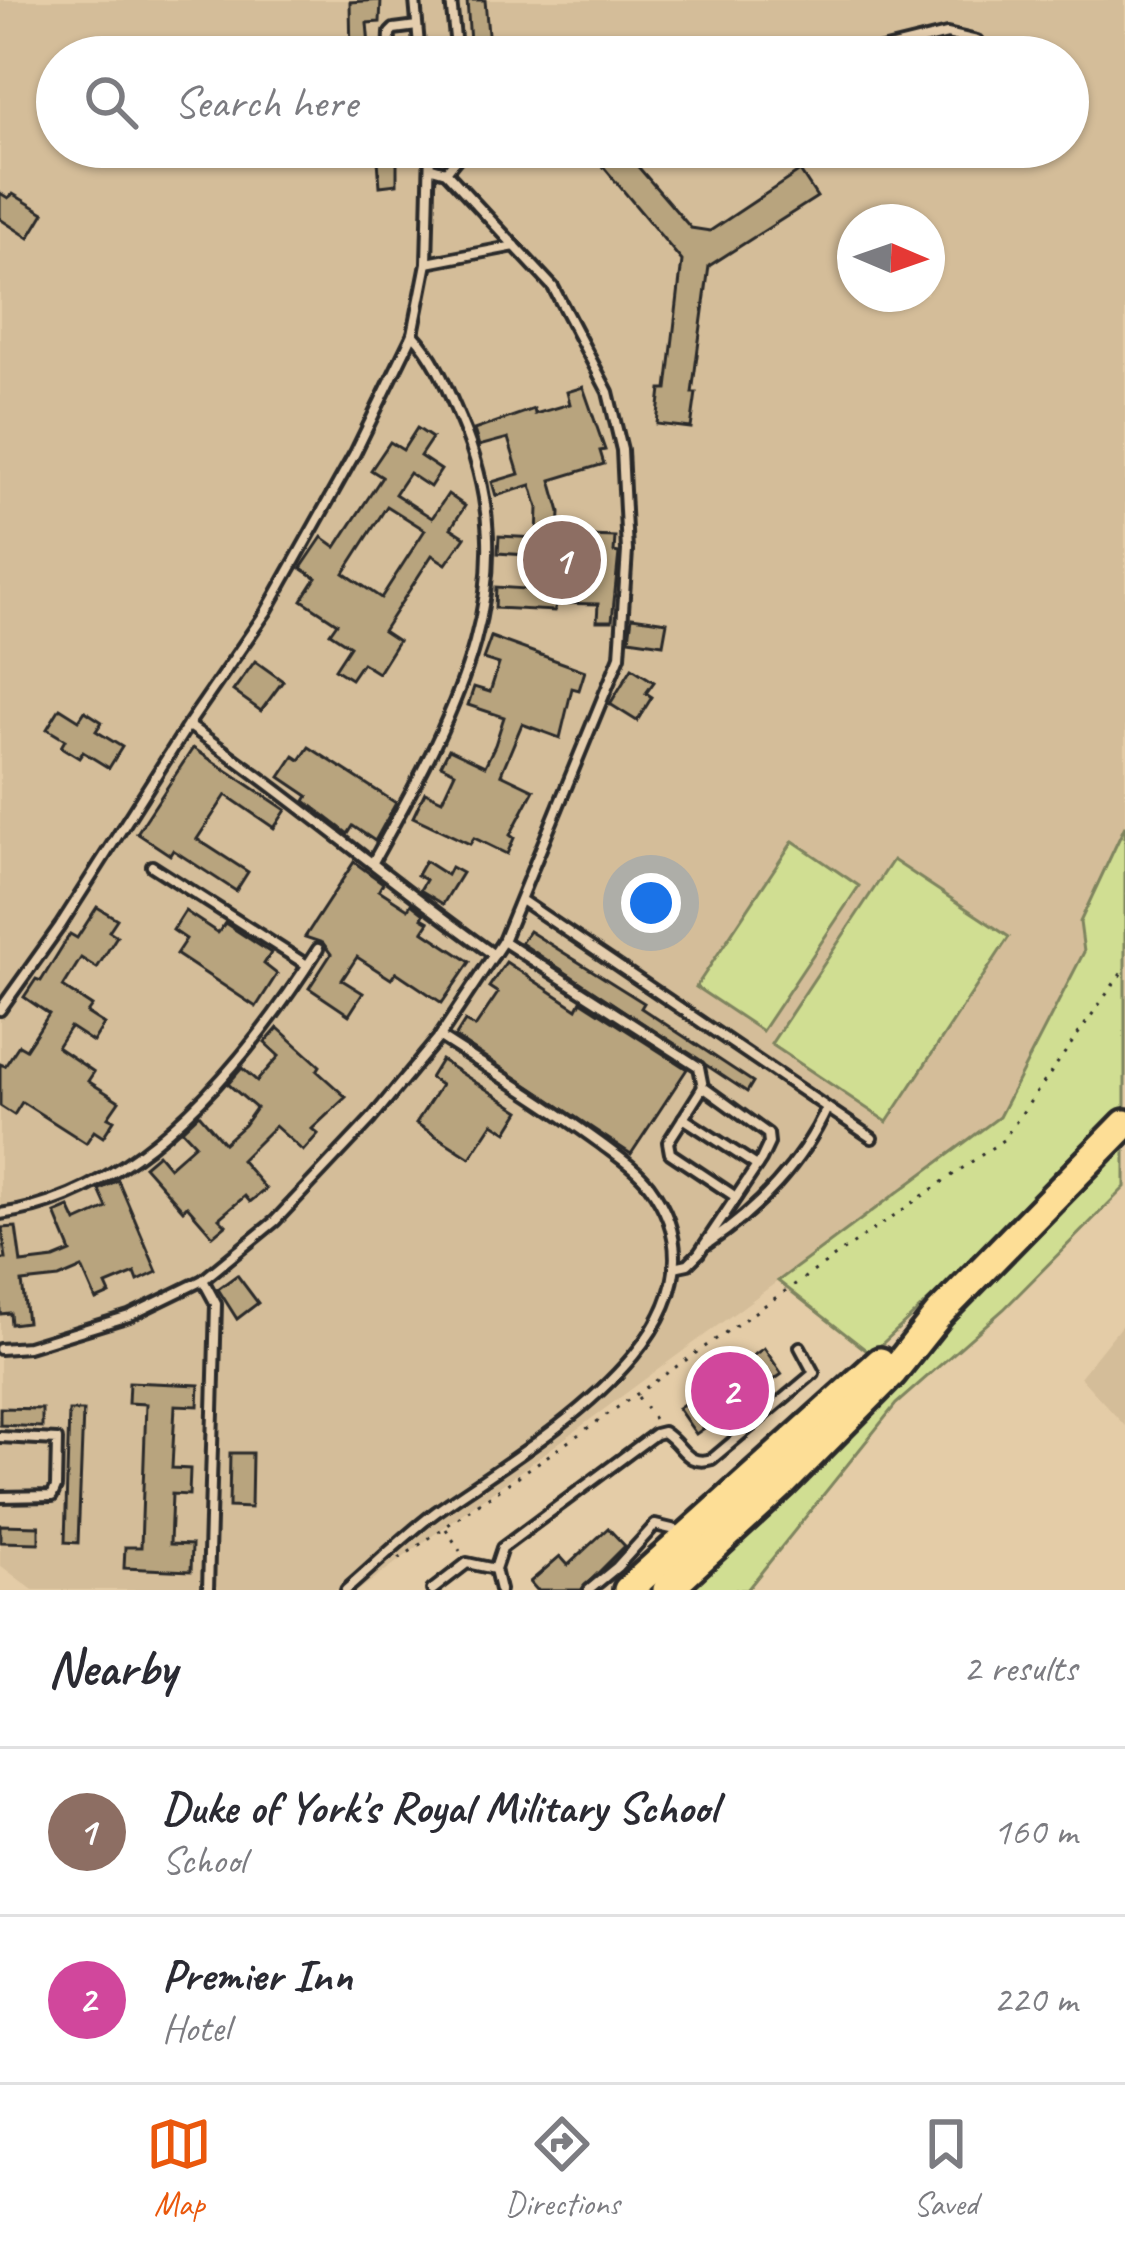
<!DOCTYPE html>
<html lang="en">
<head>
<meta charset="utf-8">
<style>
  :root { --surface:#fff; --page:#f7f7f7; --text:#2b2b33; --muted:#7c7c81; --line:#e1e1e2; --accent:#ea580c }
  body { margin:0; font-family:Caveat,sans-serif; background:var(--page); color:var(--text) }
  .compass { position:absolute; left:837px; top:204px; width:108px; height:108px; border-radius:50%; background:var(--surface); box-shadow:0 3px 9px #0004; rotate:92deg }
  .you { position:absolute; left:651px; top:903px; width:42px; height:42px; margin:-30px; border:9px solid #fff; border-radius:50%; background:#1a73e8; box-shadow:0 0 0 18px #1a73e833 }
  .badge { display:grid; place-items:center; width:78px; height:78px; border-radius:50%; background:var(--accent); color:#fff; font-size:39px; font-weight:700 }
  .pin { position:absolute; translate:-50% -50%; border:6px solid #fff; box-shadow:0 3px 12px #0006 }
  .list { margin:0; padding:0; list-style:none }
  h2 { display:flex; justify-content:space-between; align-items:center; height:156px; margin:0; padding:0 48px; font-size:51px }
  h2 small { font-size:39px; font-weight:400; color:var(--muted) }
  .list li { display:grid; grid-template-columns:78px 1fr auto; gap:36px; align-items:center; box-sizing:border-box; height:168px; padding:0 48px; border-top:3px solid var(--line) }
  .list b { display:block; font-size:45px; white-space:nowrap }
  .list p { margin:0; font-size:39px; white-space:nowrap; color:var(--muted) }
  .list em { font-size:39px; font-style:normal; color:var(--muted) }
  .icon { flex:none; width:66px; height:66px; fill:none; stroke:currentColor; stroke-width:2; stroke-linecap:round; stroke-linejoin:round }
  .map { position:relative; flex:none; width:1125px; height:1590px; overflow:hidden }
  .search { position:absolute; background:var(--surface); box-shadow:0 3px 9px #0004; left:36px; right:36px; top:36px; height:132px; display:flex; align-items:center; gap:30px; box-sizing:border-box; padding:0 42px; border-radius:66px; color:var(--muted); font-size:45px }
  .sheet { height:492px; background:var(--surface) }
  nav { display:flex; justify-content:space-around; align-items:center; box-sizing:border-box; height:168px; border-top:3px solid var(--line); background:var(--surface); font-size:33px; color:var(--muted) }
  nav a { display:grid; justify-items:center; gap:6px }
  nav .on { color:var(--accent) }
  .map>svg:first-child { display:block }
  .built { fill:#d4bd99; fill-rule:evenodd }
  .green { fill:#d0de92; stroke:#7e845e; stroke-width:3 }
  .building { fill:#b8a47e; stroke:#2b2b2b; stroke-width:3; fill-rule:evenodd }
  .lines { fill:none; stroke-linecap:round; stroke-linejoin:round }
  .lane-casing { stroke:#2b2b2b; stroke-width:16 }
  .highway-casing { stroke:#2b2b2b; stroke-width:36 }
  .path { stroke:#2b2b2b; stroke-width:3; stroke-dasharray:3 9; stroke-linecap:butt }
  .lane { stroke:#e5ceae; stroke-width:8 }
  .highway { stroke:#fdde96; stroke-width:27 }
</style>
</head>
<body>
<div class="map">
<svg width="1125" height="1590" viewBox="0 0 1125 1590">
  <rect width="100%" height="100%" fill="#e4cca7"/>
  <filter id="ink" filterUnits="userSpaceOnUse"><feTurbulence type="fractalNoise" baseFrequency=".00833" numOctaves="2"/><feDisplacementMap in="SourceGraphic" scale="24" xChannelSelector="R" yChannelSelector="G"/><feConvolveMatrix kernelMatrix="1 2 1 2 8 2 1 2 1" color-interpolation-filters="sRGB"/></filter>
  <g filter="url(#ink)">
    <g class="built">
      <path d="M0,0h1125v826l-45,95 4,31 -85,166 -640,472h-326l-33,-25zM57,57h1011v90h-1011zM855,222h72v72h-72z"/>
      <path d="M1125,1321v105l-45,-49z"/>
    </g>
    <g class="green">
      <path d="M1125,826v286l-42,45 -212,197 -93,-73 221,-164 85,-165 -4,-30z"/>
      <path d="M793,841l66,45 -97,145 -66,-44z"/>
      <path d="M893,860l116,77 -122,185 -116,-78z"/>
      <path d="M1125,1143v44l-121,122 -108,95 -149,186h-62l363,-364z"/>
    </g>
    <g class="building">
      <path d="M381,0l-1,22 -13,1 3,34h-19l-1,-55z"/>
      <path d="M467,0h18l5,57h-19z"/>
      <path d="M377,147h16l1,8h3v29l-17,2z"/>
      <path d="M621,147l70,81 19,3 90,-60 17,26 -108,69 -17,127h4l-5,35 -34,-4 4,-35h6l15,-128 -81,-97z"/>
      <path d="M0,193l8,5 5,-4 31,19 -15,25 -29,-19z"/>
      <path d="M583,387l22,63 -5,1 4,13 -53,16 9,32 -1,23 56,2 -1,15 5,1 -7,68h-15l1,-17 -42,-1 -1,8 -60,-3 1,-21 29,2 1,-34 -28,-2 1,-17 38,2 1,-30 -7,-23 -35,11 -4,-14 27,-8 -11,-36 -29,8 -5,-16 60,-21 1,5 35,-10 -3,-12z"/>
      <path d="M417,428l15,10 -12,18 21,14 -11,17 -21,-14 -14,21 37,24 16,-24 17,12 -14,22 14,9 -19,27 -14,-9 -49,76 15,10 -20,32 -16,-10 -11,16 -16,-10 15,-23 -20,-13 7,-10 -35,-23 14,-22 -15,-10 21,-31 14,10 46,-70 -11,-7 19,-28 13,8zM387,506l38,24 -44,68 -37,-25z"/>
      <path d="M632,617l35,5 -4,22 -34,-5z"/>
      <path d="M491,637l94,34 -6,19 -7,-2 -12,50 -38,-14 -21,50 33,16 -24,45 4,3 -7,16 -33,-16 -4,6 -57,-27 12,-25 17,8 13,-28 -14,-7 8,-16 36,17 10,-21 9,-28 -36,-12 6,-18 16,5 9,-28 -16,-5z"/>
      <path d="M255,661l28,20 -22,30 -28,-20z"/>
      <path d="M632,668l22,14 -8,11 6,4 -15,24 -27,-17z"/>
      <path d="M60,708l19,12 6,-9 17,11 -6,9 26,16 -13,21 -26,-16 -4,6 -18,-11 4,-7 -18,-11z"/>
      <path d="M309,747l87,56 -21,38 -22,-15 -5,8 -43,-33 3,-5 -28,-19 14,-21 6,4z"/>
      <path d="M193,748l93,62 -12,18 -48,-33 -29,44 51,33 -12,19 -63,-41 -3,5 -33,-22z"/>
      <path d="M425,861l22,14 4,-8 11,6 -19,31 -23,-14 6,-10 -9,-5z"/>
      <path d="M354,862l29,21 -4,7 29,19 3,-5 13,10 -2,4 7,4 -6,9 47,31 -28,41 -46,-31 -5,7 -34,-22 -15,23 21,13 -14,22 -40,-27 22,-34 -8,-11 -18,-6z"/>
      <path d="M97,907l20,12 -8,12 8,5 -20,32 -16,-10 -18,29 29,19 -5,7 17,11 -11,18 -23,-15 -13,20 37,25 -6,9 31,20 -11,16 6,3 -11,17 -9,-6 -8,12 -64,-41 -8,13 -14,-9v-42l5,2 14,-21 7,4 23,-35 -25,-17 12,-18 5,2 29,-47 7,4z"/>
      <path d="M185,911l33,22 7,-10 46,30 -7,11 13,10 -21,33 -80,-53 10,-15 -13,-9z"/>
      <path d="M529,931l115,72 -3,5 112,74 -6,10 -226,-149z"/>
      <path d="M506,962l71,47 4,-8 106,68 -56,85 -176,-117 10,-16 10,6 23,-34 -9,-6z"/>
      <path d="M278,1028l42,38 -3,5 29,26 -34,32 6,5 -15,17 -28,-25 -34,34 25,29 -16,13 -5,-6 -26,22 7,7 -13,11 -26,-30 -4,4 -39,-44 14,-12 11,13 26,-23 -13,-14 17,-16 25,29 20,-18 12,-17 -28,-24 14,-16 15,13 22,-25 -14,-13z"/>
      <path d="M441,1060l79,51 -13,21 -14,-9 -23,35 -54,-35 25,-38 -11,-7z"/>
      <path d="M118,1180l39,92 -19,9 -3,-8 -29,12 4,9 -14,6 -14,-32 -23,10 -37,4 5,40 -16,2 -1,-11 -10,1v-55h6l-4,-31 14,-1 5,36 33,-4 17,-7 -16,-39 14,-6 7,15 31,-14 -8,-18z"/>
      <path d="M237,1275l21,28 -21,16 -19,-30z"/>
      <path d="M764,1348l18,26 -86,60 -18,-26z"/>
      <path d="M129,1382l70,3 -1,21 -23,-1 -3,63 18,1 -1,26 -17,-1 -2,50 22,1 -1,26 -67,-3 1,-21h16l5,-143 -18,-1z"/>
      <path d="M0,1408l42,1v18l-42,-2z"/>
      <path d="M69,1411h14l-5,132 -13,-1z"/>
      <path d="M230,1453h22l-1,55 -22,-1z"/>
      <path d="M0,1525l39,1v17l-39,-1z"/>
      <path d="M608,1528l17,18 -44,44h-44l-7,-8 30,-26 8,9z"/>
    </g>
    <g class="lines">
      <defs>
        <g id="lane">
          <path d="M415,0l5,57"/>
          <path d="M451,0l6,57"/>
          <path d="M389,57l1,-24 4,-4 23,-3"/>
          <path d="M853,57l94,-23 30,7"/>
          <path d="M466,151l20,-4"/>
          <path d="M446,172l20,-25"/>
          <path d="M427,263l88,-17"/>
          <path d="M188,725c105,73 202,156 306,230"/>
          <path d="M373,862c77,-140 159,-277 88,-441 -14,-32 -24,-61 -48,-87"/>
          <path d="M152,866l155,99"/>
          <path d="M521,900l351,238"/>
          <path d="M503,941l196,126 4,20 65,47 1,9 -8,17 -62,93 -11,11 -14,3"/>
          <path d="M0,1010l60,-84 128,-201 78,-113 89,-159 58,-119 14,-71 3,-116"/>
          <path d="M703,1087l-35,55 2,11 66,44"/>
          <path d="M683,1118l74,48"/>
          <path d="M0,1214c139,-18 248,-154 318,-265"/>
          <path d="M707,1244c51,-34 95,-81 120,-136"/>
          <path d="M203,1280l13,24 -8,286"/>
          <path d="M0,1349l28,-2 101,-31 74,-36 72,-59 96,-102 69,-83 63,-95 117,-285 7,-105 -5,-101 -14,-58 -55,-105 -107,-115 -14,-4"/>
          <path d="M0,1437l57,3 -1,47 -4,9 -52,1"/>
          <path d="M346,1590c30,-26 59,-55 90,-78 91,-65 315,-188 213,-327 -13,-17 -32,-29 -49,-42 -51,-38 -106,-71 -160,-106"/>
          <path d="M432,1590l35,-27 28,6"/>
          <path d="M500,1590l-5,-21 7,-21 153,-114 8,-2c21,13 22,35 49,27l102,-86 -14,-26"/>
          <path d="M589,1590l28,-23 38,-42 25,6"/>
        </g>
        <g id="highway">
          <path d="M628,1590l252,-228"/>
          <path d="M667,1590l115,-106 110,-111 47,-59 186,-190"/>
        </g>
      </defs>
      <use href="#lane" class="lane-casing"/>
      <use href="#highway" class="highway-casing"/>
      <g class="path">
        <path d="M638,1397l19,26"/>
        <path d="M446,1529l14,22"/>
        <path d="M399,1559l604,-419 122,-172"/>
      </g>
      <use href="#lane" class="lane"/>
      <use href="#highway" class="highway"/>
    </g>
  </g>
</svg>
<svg class="compass" viewBox="-18 -18 36 36"><path d="M0-13l5 13h-10z" fill="#e53935"/><path d="M0 13l5-13h-10z" fill="#7c7c81"/></svg>
<div class="you"></div>
<div class="pin badge" style="left:562px;top:560px;background:#8d6e63">1</div>
<div class="pin badge" style="left:730px;top:1391px;background:#d1479c">2</div>
<div class="search"><svg class="icon" aria-label="search" viewBox="0 0 24 24"><circle cx="10" cy="10" r="6"/><path d="M15 15l6 6"/></svg>Search here</div>
</div>
<section class="sheet">
<h2>Nearby<small>2 results</small></h2>
<ul class="list">
<li><span class="badge" style="background:#8d6e63">1</span><div><b>Duke of York's Royal Military School</b><p>School</p></div><em>160 m</em></li>
<li><span class="badge" style="background:#d1479c">2</span><div><b>Premier Inn</b><p>Hotel</p></div><em>220 m</em></li>
</ul>
</section>
<nav>
<a class="on"><svg class="icon" aria-label="map" viewBox="0 0 24 24"><path d="M3 6l6-2 6 2 6-2v14l-6 2-6-2-6 2zM9 4v14M15 6v14"/></svg>Map</a>
<a><svg class="icon" aria-label="directions" viewBox="0 0 24 24"><path d="M12 3l9 9-9 9-9-9zM9 14v-3h6M13 9l2 2-2 2"/></svg>Directions</a>
<a><svg class="icon" aria-label="saved" viewBox="0 0 24 24"><path d="M7 4h10v16l-5-4-5 4z"/></svg>Saved</a>
</nav>
</body>
</html>
